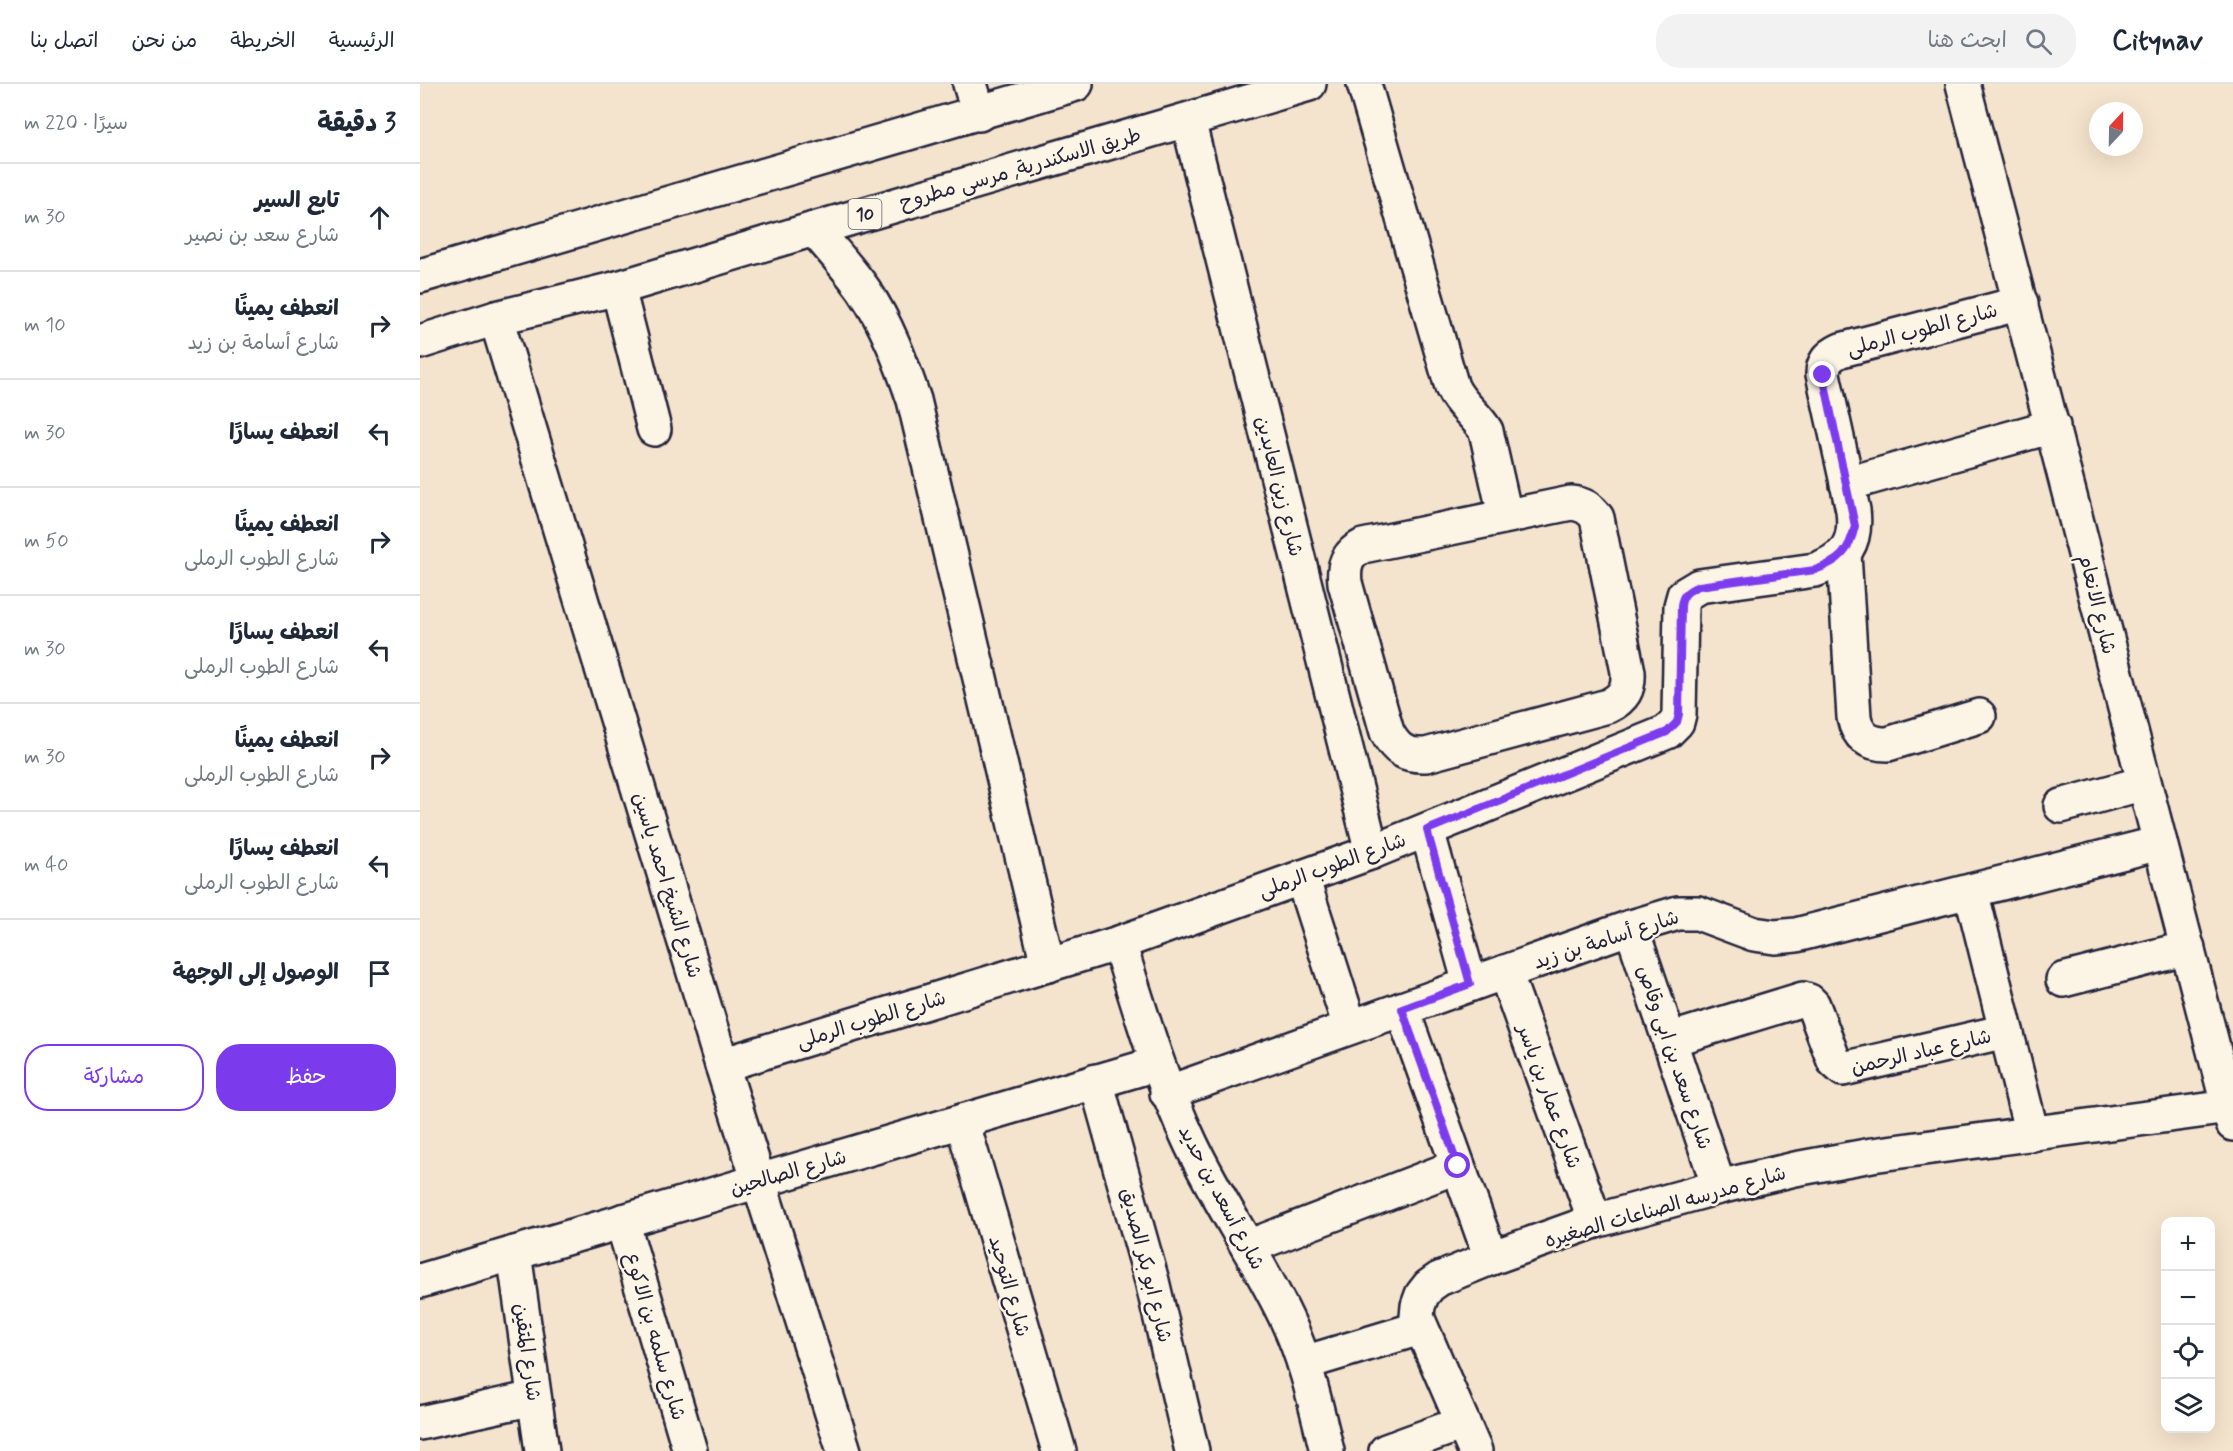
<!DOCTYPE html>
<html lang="ar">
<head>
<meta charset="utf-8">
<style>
  :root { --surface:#fff; --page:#f2f2f3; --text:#1f2937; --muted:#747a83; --line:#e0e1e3; --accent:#7c3aed }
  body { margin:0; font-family:Mynerve,"Playpen Sans Arabic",sans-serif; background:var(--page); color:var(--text); direction:rtl }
  .controls { position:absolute; right:18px; bottom:18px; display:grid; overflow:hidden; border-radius:12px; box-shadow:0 6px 24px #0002 }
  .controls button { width:54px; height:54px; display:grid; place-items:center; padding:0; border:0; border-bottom:2px solid var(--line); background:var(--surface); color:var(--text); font:30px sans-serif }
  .compass { position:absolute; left:1669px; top:18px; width:54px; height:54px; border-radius:50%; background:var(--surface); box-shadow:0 6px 24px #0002; rotate:22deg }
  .stop { position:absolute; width:18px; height:18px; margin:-14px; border:4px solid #7c3aed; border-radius:50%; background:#fff }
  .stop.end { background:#7c3aed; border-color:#fff; box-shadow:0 2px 6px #0008 }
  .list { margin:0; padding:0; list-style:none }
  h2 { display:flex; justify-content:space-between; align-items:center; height:78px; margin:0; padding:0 24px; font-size:26px }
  h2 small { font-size:20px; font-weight:400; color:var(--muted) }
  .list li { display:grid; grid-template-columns:39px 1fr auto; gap:18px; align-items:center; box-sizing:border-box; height:108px; padding:0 24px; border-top:2px solid var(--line) }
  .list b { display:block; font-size:22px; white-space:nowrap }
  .list p { margin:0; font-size:20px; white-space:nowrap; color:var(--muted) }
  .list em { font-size:20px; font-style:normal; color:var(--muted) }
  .actions { display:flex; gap:12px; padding:18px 24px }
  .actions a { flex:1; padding:14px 0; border:2px solid var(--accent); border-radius:24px; text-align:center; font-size:21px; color:var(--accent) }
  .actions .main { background:var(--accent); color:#fff }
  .icon { flex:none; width:33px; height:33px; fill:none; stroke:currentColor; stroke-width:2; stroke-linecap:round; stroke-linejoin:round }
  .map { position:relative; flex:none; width:1813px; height:1367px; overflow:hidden; direction:ltr }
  header { display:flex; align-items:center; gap:36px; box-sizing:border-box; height:84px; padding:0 30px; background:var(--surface); border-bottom:2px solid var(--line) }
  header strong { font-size:28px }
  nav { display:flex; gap:33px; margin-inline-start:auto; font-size:21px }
  .search { width:420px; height:54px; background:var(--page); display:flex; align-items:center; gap:15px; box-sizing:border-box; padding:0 21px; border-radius:24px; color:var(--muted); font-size:22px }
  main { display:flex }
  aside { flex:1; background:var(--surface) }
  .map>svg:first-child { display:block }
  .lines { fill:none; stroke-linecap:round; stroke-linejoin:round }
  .minor-casing { stroke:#22223b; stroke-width:38 }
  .major-casing { stroke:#22223b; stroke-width:38 }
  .minor { stroke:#fcf5e5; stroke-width:33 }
  .major { stroke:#fcf5e5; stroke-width:33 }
  .route { stroke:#7c3aed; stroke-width:8 }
  .labels { text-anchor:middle; stroke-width:5; stroke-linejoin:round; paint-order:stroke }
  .shield { fill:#fcf5e5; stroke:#63616e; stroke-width:1.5 }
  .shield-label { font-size:18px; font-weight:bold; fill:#22223b }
  .street-label { font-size:20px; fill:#22223b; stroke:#fcf5e5 }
</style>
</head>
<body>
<header>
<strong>Citynav</strong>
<div class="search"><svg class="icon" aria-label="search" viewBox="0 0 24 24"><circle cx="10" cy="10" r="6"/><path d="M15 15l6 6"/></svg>ابحث هنا</div>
<nav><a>الرئيسية</a><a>الخريطة</a><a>من نحن</a><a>اتصل بنا</a></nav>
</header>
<main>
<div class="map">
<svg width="1813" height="1367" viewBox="0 0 1813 1367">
  <rect width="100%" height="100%" fill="#f5e4cd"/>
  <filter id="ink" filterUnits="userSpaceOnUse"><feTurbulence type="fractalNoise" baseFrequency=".0167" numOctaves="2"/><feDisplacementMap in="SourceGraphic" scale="12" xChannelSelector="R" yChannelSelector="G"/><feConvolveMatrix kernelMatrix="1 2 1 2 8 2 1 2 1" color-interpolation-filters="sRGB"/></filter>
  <g filter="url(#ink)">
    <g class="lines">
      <defs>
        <g id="minor">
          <path d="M550,0l9,30"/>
          <path d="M944,0l88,303c8,18 24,27 34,44l19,84"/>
          <path d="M1543,0l270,1040"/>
          <path d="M768,36l184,732"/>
          <path d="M394,145c17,20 35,40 50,61 23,34 37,72 50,110l134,565"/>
          <path d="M198,204l36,141"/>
          <path d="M76,234l226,747 122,386"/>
          <path d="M1427,400l206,-58"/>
          <path d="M1151,419c12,1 19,5 26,15l31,154c1,17 -4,26 -20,34l-182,49c-20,1 -30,-5 -39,-23l-42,-149c-2,-18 2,-29 18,-37z"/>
          <path d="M1424,470l10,163c4,20 14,27 34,27l91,-28"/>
          <path d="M1641,722l83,-23"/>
          <path d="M1007,746l43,154"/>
          <path d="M882,793l48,150"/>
          <path d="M1551,807l61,243"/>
          <path d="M1211,843l88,260"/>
          <path d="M699,859c21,68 41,136 72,201 29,61 68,116 96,176 20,42 29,87 40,131"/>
          <path d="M1085,888l90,249"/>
          <path d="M1643,896l125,-32"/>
          <path d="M982,925l89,249"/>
          <path d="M1249,956l134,-41 6,2 4,4 21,56 9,8 163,-38"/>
          <path d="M302,981l397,-122 253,-91 295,-120 10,-10 2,-8 2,-108 3,-11 15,-9 116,-16c31,-11 42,-27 38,-60l-30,-136c0,-13 7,-19 18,-24l180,-47"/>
          <path d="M676,997l56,200 40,170"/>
          <path d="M747,1009l464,-166 47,-14h20l56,21 21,3 21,-2 364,-92"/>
          <path d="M542,1037l97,330"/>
          <path d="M202,1137l68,230"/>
          <path d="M828,1163l210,-81"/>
          <path d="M94,1169l28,198"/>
          <path d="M0,1197l736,-217"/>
          <path d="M884,1279l116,-35"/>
          <path d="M0,1339l114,-25"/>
          <path d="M966,1367l77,-28"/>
          <path d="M1055,1367l-58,-134 1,-11 4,-11 7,-9 10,-7 52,-21 104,-37 124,-34 76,-18 77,-14 357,-48"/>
        </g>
        <g id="major">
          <path d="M0,192l656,-192"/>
          <path d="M0,258l76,-24 122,-30 196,-59 495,-145"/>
        </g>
      </defs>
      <use href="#minor" class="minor-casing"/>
      <use href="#major" class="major-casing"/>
      <use href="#minor" class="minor"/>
      <use href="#major" class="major"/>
    </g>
  </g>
  <g class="lines" filter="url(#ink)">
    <path class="route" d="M1038,1082l-56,-157 68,-25 -43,-154 240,-98 10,-10 2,-8 2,-108c1,-11 7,-16 18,-20l116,-16c25,-9 34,-18 40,-44l-32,-151"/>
  </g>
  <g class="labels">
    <rect class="shield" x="428.5" y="115" width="33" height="30" rx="4.5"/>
    <g class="shield-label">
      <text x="445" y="136">10</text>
    </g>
    <g class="street-label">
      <text transform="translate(600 84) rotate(-16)" y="7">طريق الاسكندرية, مرسى مطروح</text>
      <text transform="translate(1502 245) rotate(-15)" y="7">شارع الطوب الرملى</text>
      <text transform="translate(860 402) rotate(76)" y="7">شارع زين العابدين</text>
      <text transform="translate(1678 520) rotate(76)" y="7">شارع الانعام</text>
      <text transform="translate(912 781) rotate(-20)" y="7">شارع الطوب الرملى</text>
      <text transform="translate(248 801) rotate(73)" y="7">شارع الشيخ احمد ياسين</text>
      <text transform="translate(1186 855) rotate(-18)" y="7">شارع أسامة بن زيد</text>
      <text transform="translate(451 935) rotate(-17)" y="7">شارع الطوب الرملى</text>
      <text transform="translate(1501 967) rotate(-13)" y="7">شارع عباد الرحمن</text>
      <text transform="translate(1255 973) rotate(71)" y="7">شارع سعد بن ابى وقاص</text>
      <text transform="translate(1130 1012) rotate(70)" y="7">شارع عمار بن ياسر</text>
      <text transform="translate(368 1088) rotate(-16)" y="7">شارع الصالحين</text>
      <text transform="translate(802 1113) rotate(62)" y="7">شارع أسعد بن حديد</text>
      <text transform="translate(1245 1122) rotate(-16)" y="7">شارع مدرسه الصناعات الصغيره</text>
      <text transform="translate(727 1181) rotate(76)" y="7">شارع ابو بكر الصديق</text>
      <text transform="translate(590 1202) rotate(74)" y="7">شارع التوحيد</text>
      <text transform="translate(236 1252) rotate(74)" y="7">شارع سلمه بن الاكوع</text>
      <text transform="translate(108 1268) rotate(82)" y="7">شارع المتقين</text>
    </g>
  </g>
</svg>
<div class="controls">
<button>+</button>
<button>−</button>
<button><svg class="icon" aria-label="locate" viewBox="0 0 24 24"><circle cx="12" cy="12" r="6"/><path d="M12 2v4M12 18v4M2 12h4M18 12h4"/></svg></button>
<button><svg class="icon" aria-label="layers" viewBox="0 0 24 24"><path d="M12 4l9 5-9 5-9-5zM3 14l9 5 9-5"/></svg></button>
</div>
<svg class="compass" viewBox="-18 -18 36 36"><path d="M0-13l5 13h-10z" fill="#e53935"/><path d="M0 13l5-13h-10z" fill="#747a83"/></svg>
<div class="stop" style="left:1038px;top:1082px"></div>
<div class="stop end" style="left:1403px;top:291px"></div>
</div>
<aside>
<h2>3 دقيقة<small>سيرًا · 220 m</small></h2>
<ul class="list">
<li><svg class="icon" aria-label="ahead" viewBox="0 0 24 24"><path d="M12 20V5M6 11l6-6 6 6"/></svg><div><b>تابع السير</b><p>شارع سعد بن نصير</p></div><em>30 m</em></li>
<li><svg class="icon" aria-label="right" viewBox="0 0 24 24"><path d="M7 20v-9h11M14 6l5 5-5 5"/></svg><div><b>انعطف يمينًا</b><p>شارع أسامة بن زيد</p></div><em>10 m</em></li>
<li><svg class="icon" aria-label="left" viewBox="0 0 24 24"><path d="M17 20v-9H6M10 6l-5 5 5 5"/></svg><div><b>انعطف يسارًا</b></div><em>30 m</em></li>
<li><svg class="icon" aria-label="right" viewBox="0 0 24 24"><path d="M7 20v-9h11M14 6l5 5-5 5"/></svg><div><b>انعطف يمينًا</b><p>شارع الطوب الرملى</p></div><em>50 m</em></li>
<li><svg class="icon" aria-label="left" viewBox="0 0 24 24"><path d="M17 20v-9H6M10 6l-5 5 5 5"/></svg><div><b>انعطف يسارًا</b><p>شارع الطوب الرملى</p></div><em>30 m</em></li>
<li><svg class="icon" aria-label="right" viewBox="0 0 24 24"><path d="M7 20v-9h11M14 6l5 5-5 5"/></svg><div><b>انعطف يمينًا</b><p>شارع الطوب الرملى</p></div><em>30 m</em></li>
<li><svg class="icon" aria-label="left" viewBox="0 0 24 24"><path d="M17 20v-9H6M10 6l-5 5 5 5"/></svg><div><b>انعطف يسارًا</b><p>شارع الطوب الرملى</p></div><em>40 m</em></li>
<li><svg class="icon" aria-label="arrive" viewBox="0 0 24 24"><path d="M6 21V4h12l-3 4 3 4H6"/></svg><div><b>الوصول إلى الوجهة</b></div></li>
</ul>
<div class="actions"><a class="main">حفظ</a><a>مشاركة</a></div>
</aside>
</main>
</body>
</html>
